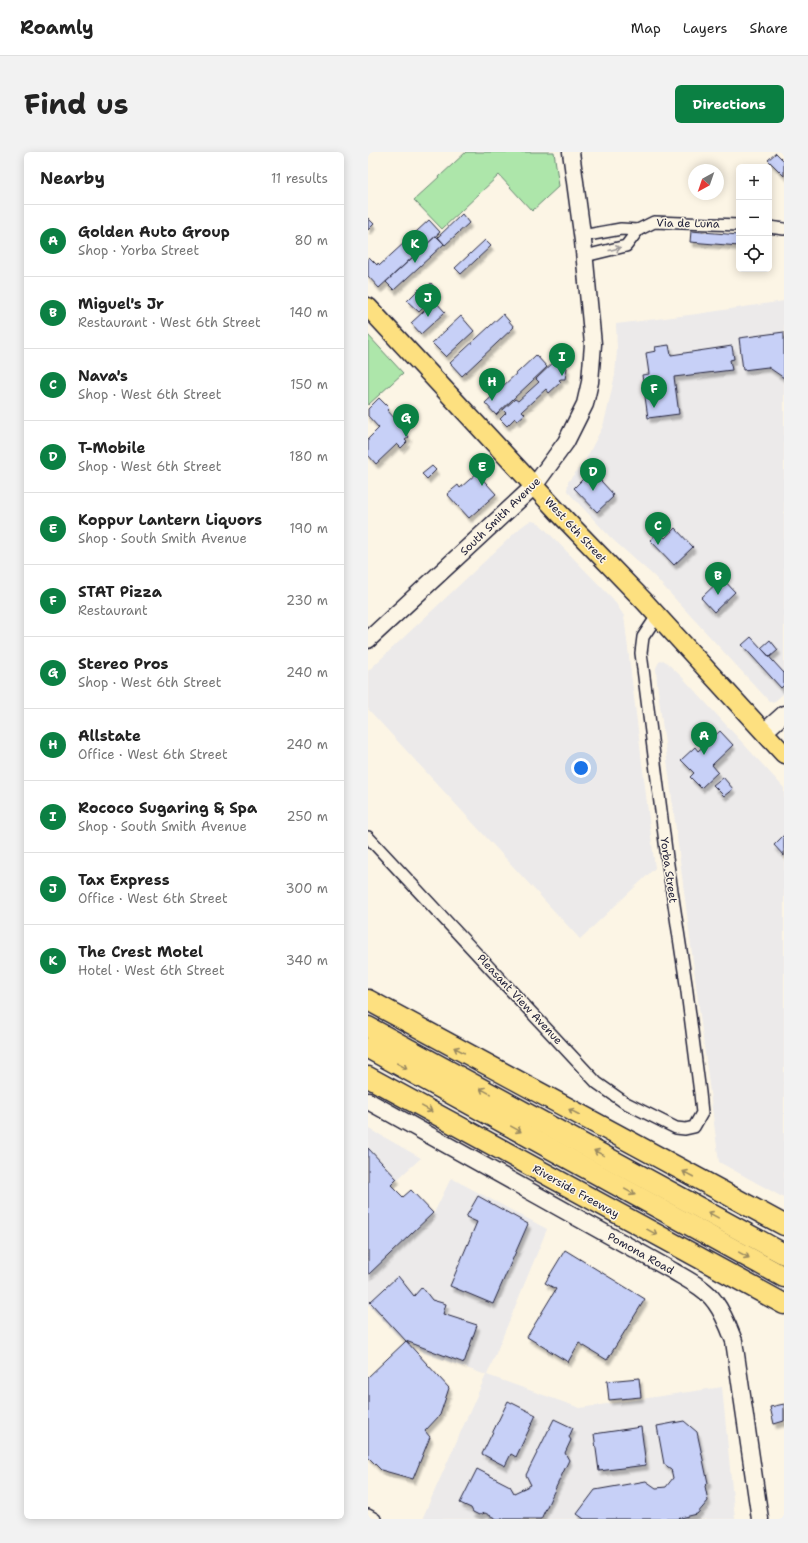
<!DOCTYPE html>
<html lang="en">
<head>
<meta charset="utf-8">
<style>
  :root { --surface:#fff; --page:#f2f2f2; --text:#222; --muted:#767676; --line:#e0e0e0; --accent:#0b8043 }
  body { margin:0; font-family:"Shantell Sans",sans-serif; background:var(--page); color:var(--text) }
  .controls { position:absolute; right:12px; top:12px; display:grid; overflow:hidden; border-radius:6px; box-shadow:0 2px 10px #0003 }
  .controls button { width:36px; height:36px; display:grid; place-items:center; padding:0; border:0; border-bottom:1px solid var(--line); background:var(--surface); color:var(--text); font:20px sans-serif }
  .compass { position:absolute; left:320px; top:12px; width:36px; height:36px; border-radius:50%; background:var(--surface); box-shadow:0 2px 10px #0003; rotate:220deg }
  .you { position:absolute; left:213px; top:616px; width:14px; height:14px; margin:-10px; border:3px solid #fff; border-radius:50%; background:#1a73e8; box-shadow:0 0 0 6px #1a73e833 }
  .badge { display:grid; place-items:center; width:26px; height:26px; border-radius:50%; background:var(--accent); color:#fff; font-size:13px; font-weight:700 }
  .pin { position:absolute; translate:-50% -33px; filter:drop-shadow(0 1px 2px #0008) }
  .pin::after { content:''; position:absolute; top:21px; width:14px; height:12px; background:inherit; clip-path:polygon(0 0,100% 0,50% 100%) }
  .list { margin:0; padding:0; list-style:none }
  h2 { display:flex; justify-content:space-between; align-items:center; height:52px; margin:0; padding:0 16px; font-size:17px }
  h2 small { font-size:13px; font-weight:400; color:var(--muted) }
  .list li { display:grid; grid-template-columns:26px 1fr auto; gap:12px; align-items:center; box-sizing:border-box; height:72px; padding:0 16px; border-top:1px solid var(--line) }
  .list b { display:block; font-size:15px; white-space:nowrap }
  .list p { margin:0; font-size:13px; white-space:nowrap; color:var(--muted) }
  .list em { font-size:13px; font-style:normal; color:var(--muted) }
  .icon { flex:none; width:22px; height:22px; fill:none; stroke:currentColor; stroke-width:2; stroke-linecap:round; stroke-linejoin:round }
  .map { position:relative; flex:none; width:416px; height:1367px; overflow:hidden; border-radius:6px }
  header { display:flex; align-items:center; gap:24px; box-sizing:border-box; height:56px; padding:0 20px; background:var(--surface); border-bottom:1px solid var(--line) }
  header strong { font-size:19px }
  nav { display:flex; gap:22px; margin-inline-start:auto; font-size:14px }
  .intro { display:flex; align-items:center; justify-content:space-between; box-sizing:border-box; height:96px; padding:0 24px }
  h1 { margin:0; font-size:28px }
  .button { padding:10px 18px; border-radius:6px; background:var(--accent); color:#fff; font-size:14px; font-weight:700 }
  main { display:flex; gap:24px; padding:0 24px }
  aside { flex:1; background:var(--surface); border-radius:6px; box-shadow:0 2px 10px #0003 }
  .map>svg:first-child { display:block }
  .built { fill:#eceaea }
  .green { fill:#ade6aa; stroke:#688472 }
  .building { fill:#c7d0f7; stroke:#22223b; filter:url(#shadow) }
  .lines { fill:none; stroke-linecap:round; stroke-linejoin:round }
  .street-casing { stroke:#22223b; stroke-width:14 }
  .secondary-casing { stroke:#22223b; stroke-width:19 }
  .primary-casing { stroke:#22223b; stroke-width:21 }
  .highway-casing { stroke:#22223b; stroke-width:23 }
  .street { stroke:#fcf5e5; stroke-width:11 }
  .secondary { stroke:#fcf5e5; stroke-width:16 }
  .primary { stroke:#fde080; stroke-width:18 }
  .highway { stroke:#fde080; stroke-width:20 }
  .oneway { stroke:#9a9698 }
  .oneway2 { stroke:#9a8a61 }
  .labels { text-anchor:middle; stroke-width:3; stroke-linejoin:round; paint-order:stroke }
  .street-label { font-size:11px; fill:#22223b; stroke:#fcf5e5 }
</style>
</head>
<body>
<header>
<strong>Roamly</strong>
<nav><a>Map</a><a>Layers</a><a>Share</a></nav>
</header>
<div class="intro"><h1>Find us</h1><a class="button">Directions</a></div>
<main>
<aside>
<h2>Nearby<small>11 results</small></h2>
<ul class="list">
<li><span class="badge">A</span><div><b>Golden Auto Group</b><p>Shop · Yorba Street</p></div><em>80 m</em></li>
<li><span class="badge">B</span><div><b>Miguel's Jr</b><p>Restaurant · West 6th Street</p></div><em>140 m</em></li>
<li><span class="badge">C</span><div><b>Nava's</b><p>Shop · West 6th Street</p></div><em>150 m</em></li>
<li><span class="badge">D</span><div><b>T-Mobile</b><p>Shop · West 6th Street</p></div><em>180 m</em></li>
<li><span class="badge">E</span><div><b>Koppur Lantern Liquors</b><p>Shop · South Smith Avenue</p></div><em>190 m</em></li>
<li><span class="badge">F</span><div><b>STAT Pizza</b><p>Restaurant</p></div><em>230 m</em></li>
<li><span class="badge">G</span><div><b>Stereo Pros</b><p>Shop · West 6th Street</p></div><em>240 m</em></li>
<li><span class="badge">H</span><div><b>Allstate</b><p>Office · West 6th Street</p></div><em>240 m</em></li>
<li><span class="badge">I</span><div><b>Rococo Sugaring &amp; Spa</b><p>Shop · South Smith Avenue</p></div><em>250 m</em></li>
<li><span class="badge">J</span><div><b>Tax Express</b><p>Office · West 6th Street</p></div><em>300 m</em></li>
<li><span class="badge">K</span><div><b>The Crest Motel</b><p>Hotel · West 6th Street</p></div><em>340 m</em></li>
</ul>
</aside>
<div class="map">
<svg width="416" height="1367" viewBox="0 0 416 1367">
  <defs>
    <filter id="shadow"><feDropShadow dx="2.5" dy="4.5" stdDeviation="1" flood-color="#0004"/></filter>
  </defs>
  <rect width="100%" height="100%" fill="#fcf5e5"/>
  <filter id="ink" filterUnits="userSpaceOnUse"><feTurbulence type="fractalNoise" baseFrequency=".025" numOctaves="2"/><feDisplacementMap in="SourceGraphic" scale="8" xChannelSelector="R" yChannelSelector="G"/><feConvolveMatrix kernelMatrix="1 2 1 2 8 2 1 2 1" color-interpolation-filters="sRGB"/></filter>
  <g filter="url(#ink)">
    <g class="built">
      <path d="M416,149v392l-11,10 -4,-2 -115,-125 -42,-37 -45,-48 1,-9 18,-23 17,-33 4,-15 8,-36 2,-25 -1,-26 81,-10z"/>
      <path d="M164,369l7,2 74,76 11,17 31,252 -75,71 -212,-230v-38l152,-143 8,-6z"/>
      <path d="M295,508l3,2 17,16 101,110v410l-65,-36 -62,-479 -1,-15 3,-6z"/>
      <path d="M0,976l53,30 -53,48z"/>
      <path d="M83,1026l96,51 -60,146 93,33 142,-21 13,132h-309l-3,-2 63,-142 -61,-22 -29,-19 -28,-30v-30l66,-61z"/>
    </g>
    <g class="green">
      <path d="M98,0h88l5,34 -27,25 -33,-36 -57,54 -28,-29z"/>
      <path d="M0,183l35,38 -35,32z"/>
    </g>
    <g class="building">
      <path d="M408,1l8,8v15l-16,-16z"/>
      <path d="M94,62l7,9 -24,22 -7,-8z"/>
      <path d="M0,66l6,6 -6,6z"/>
      <path d="M61,68l11,12 -61,56 -11,-12v-18l1,-1 8,8 1,-2 2,2z"/>
      <path d="M323,79l48,4v11l-49,-4z"/>
      <path d="M68,84l8,8 -50,46 -8,-8z"/>
      <path d="M117,88l6,6 -30,28 -6,-6z"/>
      <path d="M63,131l8,10 -20,19 -12,-11 12,-12 2,3z"/>
      <path d="M67,149l10,11 -24,22 -10,-11z"/>
      <path d="M135,162l11,13 -52,49 -12,-13z"/>
      <path d="M93,164l13,15 -28,26 -14,-14z"/>
      <path d="M416,180v46l-16,-11 -25,3 -4,-32z"/>
      <path d="M301,193l2,10 61,-9 2,13 -4,1 2,10 -58,7 5,37 -31,4 -6,-43 7,-1 -3,-21 10,-2 -1,-4z"/>
      <path d="M168,203l11,12 -51,48 -11,-12z"/>
      <path d="M190,206l9,10 -2,11h-4l-2,1 2,2 -12,11 -3,-4 -24,22 3,3 -8,7 -2,-3 -8,8 -7,-7 6,-6 -3,-3 12,-11 3,2 21,-19 -3,-3z"/>
      <path d="M11,246l10,10 -2,2 20,22 -1,1 3,4 -4,3 2,2 -6,6 -4,-4 -21,20 -8,-9v-16l11,-11 -11,-12v-7z"/>
      <path d="M64,314l4,4 -9,9 -5,-5z"/>
      <path d="M222,317l23,25 -1,2 1,1 -16,15 -23,-24 11,-11 -2,-1z"/>
      <path d="M109,321l19,21 -27,24 -22,-24 11,-9 2,3z"/>
      <path d="M307,376l18,19 -19,18 -24,-25 9,-8 6,6z"/>
      <path d="M354,426l13,14 -21,20 -13,-14z"/>
      <path d="M383,485l33,36v12l-3,3 -39,-43z"/>
      <path d="M402,488l8,10 -8,7 -9,-9z"/>
      <path d="M352,579l13,14 -21,20 6,7 -17,16 -11,-11 4,-4 -13,-13 14,-13 3,4z"/>
      <path d="M355,625l10,12 -9,7 -11,-11z"/>
      <path d="M416,683v21l-10,-11z"/>
      <path d="M0,996l29,31 -6,6 12,12 8,-7 22,23 -65,62z"/>
      <path d="M110,1044l50,28 -35,80 -43,-18 27,-64 -11,-5z"/>
      <path d="M197,1098l80,49 -38,61 -28,-17 -11,19 -41,-25 29,-48 -11,-6z"/>
      <path d="M30,1124l16,20 8,-9 10,13 14,4 -3,10 34,11 -13,38 -58,-22 -36,-39z"/>
      <path d="M38,1189l43,47 -9,27 -15,16 5,6 -17,42 -32,-9 -13,-13v-80z"/>
      <path d="M271,1226l2,19 -32,3 -2,-19z"/>
      <path d="M140,1249l28,14 -20,42 -5,-3 -6,12 -23,-12z"/>
      <path d="M416,1252v17l-10,3 -4,-17z"/>
      <path d="M186,1267l19,9 -4,9 2,3 -6,13 4,7 -28,59h-44l-12,-6 -6,2 -6,-3 -2,-4 -11,-5 17,-34 33,17 4,7 17,-8 -5,-10z"/>
      <path d="M316,1269l13,11 11,51 -3,3 3,15 -11,13 -20,5h-93l-7,-5 18,-24 51,-9 10,7 10,-1 7,-9 -2,-9 -7,-5 -7,-38z"/>
      <path d="M273,1275l5,38 -47,6 -5,-37z"/>
    </g>
    <g class="lines">
      <defs>
        <g id="street">
          <path d="M401,75l15,2"/>
          <path d="M214,84l39,-7 17,1"/>
          <path d="M217,104l41,-10 12,-16 16,-8 85,3"/>
          <path d="M0,685l229,246 27,19 52,26 9,1 9,-2 8,-14 -2,-20 -14,-109 -19,-126 -26,-205 2,-16 14,-21"/>
          <path d="M0,1363l7,4"/>
        </g>
        <g id="secondary">
          <path d="M0,488l166,-154 32,-44 19,-38 5,-22 3,-38 -10,-103 -12,-89"/>
          <path d="M396,580l20,-18"/>
          <path d="M0,949l305,170c15,9 32,17 42,31 9,12 14,26 19,39l26,178"/>
        </g>
        <path id="primary" d="M0,155l192,207 84,87 140,153"/>
        <g id="highway">
          <path d="M0,848l416,225"/>
          <path d="M0,875l416,227"/>
          <path d="M0,896l416,229"/>
          <path d="M0,925l416,227"/>
        </g>
      </defs>
      <use href="#street" class="street-casing"/>
      <use href="#secondary" class="secondary-casing"/>
      <use href="#primary" class="primary-casing"/>
      <use href="#highway" class="highway-casing"/>
      <use href="#street" class="street"/>
      <use href="#secondary" class="secondary"/>
      <use href="#primary" class="primary"/>
      <use href="#highway" class="highway"/>
    </g>
    <defs><path id="oneway-shaft" d="M-6 0H5M1.5-3L5.5 0L1.5 3" fill="none" stroke-width="1.6" stroke-linecap="round" stroke-linejoin="round"/></defs>
    <use class="oneway" href="#oneway-shaft" transform="translate(247 97) rotate(-14)"/>
    <g class="oneway2">
      <use href="#oneway-shaft" transform="translate(91 898) rotate(-152)"/>
      <use href="#oneway-shaft" transform="translate(34 914) rotate(29)"/>
      <use href="#oneway-shaft" transform="translate(117 939) rotate(-151)"/>
      <use href="#oneway-shaft" transform="translate(59 957) rotate(29)"/>
      <use href="#oneway-shaft" transform="translate(206 960) rotate(-152)"/>
      <use href="#oneway-shaft" transform="translate(148 977) rotate(29)"/>
      <use href="#oneway-shaft" transform="translate(231 1001) rotate(-152)"/>
      <use href="#oneway-shaft" transform="translate(320 1022) rotate(-152)"/>
      <use href="#oneway-shaft" transform="translate(262 1040) rotate(29)"/>
      <use href="#oneway-shaft" transform="translate(345 1063) rotate(-151)"/>
      <use href="#oneway-shaft" transform="translate(284 1080) rotate(29)"/>
      <use href="#oneway-shaft" transform="translate(376 1103) rotate(29)"/>
    </g>
  </g>
  <g class="labels">
    <g class="street-label">
      <text transform="translate(320 71) rotate(1)" y="4">Via de Luna</text>
      <text transform="translate(132 364) rotate(-44)" y="4">South Smith Avenue</text>
      <text transform="translate(208 378) rotate(47)" y="4">West 6th Street</text>
      <text transform="translate(301 718) rotate(82)" y="4">Yorba Street</text>
      <text transform="translate(152 847) rotate(47)" y="4">Pleasant View Avenue</text>
      <text transform="translate(208 1039) rotate(29)" y="4">Riverside Freeway</text>
      <text transform="translate(273 1101) rotate(29)" y="4">Pomona Road</text>
    </g>
  </g>
</svg>
<div class="controls">
<button>+</button>
<button>−</button>
<button><svg class="icon" aria-label="locate" viewBox="0 0 24 24"><circle cx="12" cy="12" r="6"/><path d="M12 2v4M12 18v4M2 12h4M18 12h4"/></svg></button>
</div>
<svg class="compass" viewBox="-18 -18 36 36"><path d="M0-13l5 13h-10z" fill="#e53935"/><path d="M0 13l5-13h-10z" fill="#767676"/></svg>
<div class="you"></div>
<div class="pin badge" style="left:336px;top:603px">A</div>
<div class="pin badge" style="left:350px;top:443px">B</div>
<div class="pin badge" style="left:290px;top:393px">C</div>
<div class="pin badge" style="left:225px;top:339px">D</div>
<div class="pin badge" style="left:114px;top:334px">E</div>
<div class="pin badge" style="left:286px;top:256px">F</div>
<div class="pin badge" style="left:38px;top:285px">G</div>
<div class="pin badge" style="left:124px;top:249px">H</div>
<div class="pin badge" style="left:194px;top:224px">I</div>
<div class="pin badge" style="left:60px;top:165px">J</div>
<div class="pin badge" style="left:47px;top:111px">K</div>
</div>
</main>
</body>
</html>
